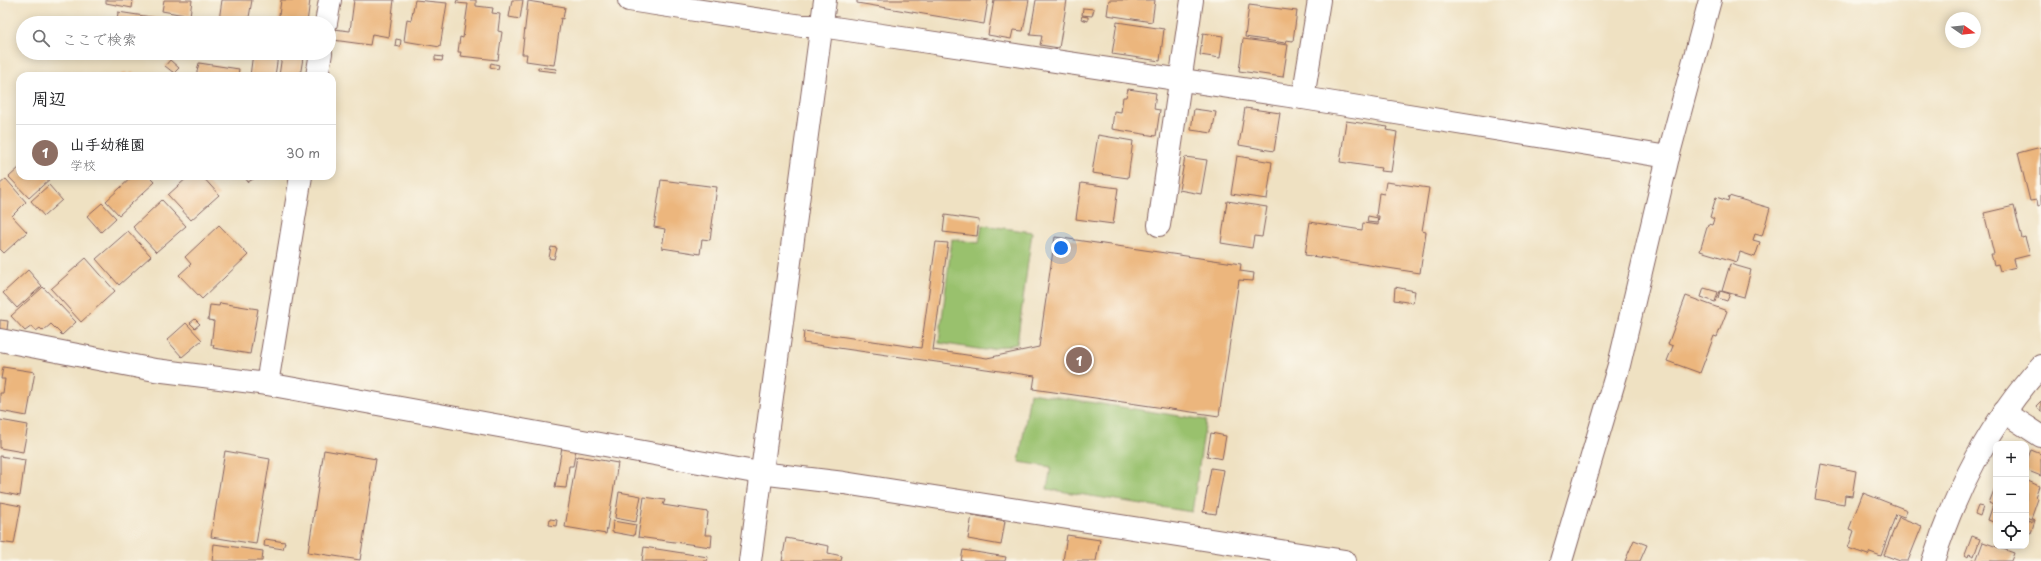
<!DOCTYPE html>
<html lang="ja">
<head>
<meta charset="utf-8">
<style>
  :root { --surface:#fff; --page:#f6f6f6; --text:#202124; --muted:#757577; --line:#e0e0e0; --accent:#b5179e }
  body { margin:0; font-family:"Playpen Sans","Klee One",sans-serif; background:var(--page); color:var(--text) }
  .controls { position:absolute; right:12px; bottom:12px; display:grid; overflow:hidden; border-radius:8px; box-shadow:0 2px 10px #0003 }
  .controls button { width:36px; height:36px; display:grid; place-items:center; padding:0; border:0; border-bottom:1px solid var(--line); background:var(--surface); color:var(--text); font:20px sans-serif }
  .compass { position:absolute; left:1945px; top:12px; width:36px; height:36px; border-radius:50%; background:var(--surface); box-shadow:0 2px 10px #0003; rotate:104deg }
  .you { position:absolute; left:1061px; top:248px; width:14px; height:14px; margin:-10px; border:3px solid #fff; border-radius:50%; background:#1a73e8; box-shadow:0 0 0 6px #1a73e833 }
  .badge { display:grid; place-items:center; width:26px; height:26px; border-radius:50%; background:var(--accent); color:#fff; font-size:13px; font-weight:700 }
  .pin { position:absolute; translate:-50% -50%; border:2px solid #fff; box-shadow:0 1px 4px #0006 }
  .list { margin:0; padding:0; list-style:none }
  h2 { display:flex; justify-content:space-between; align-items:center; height:52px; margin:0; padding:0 16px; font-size:17px }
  h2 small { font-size:13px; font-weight:400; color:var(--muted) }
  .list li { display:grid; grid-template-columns:26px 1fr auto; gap:12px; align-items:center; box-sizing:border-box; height:56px; padding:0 16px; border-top:1px solid var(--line) }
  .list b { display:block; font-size:15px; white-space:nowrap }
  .list p { margin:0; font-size:13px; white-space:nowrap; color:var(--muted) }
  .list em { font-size:13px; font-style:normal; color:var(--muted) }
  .icon { flex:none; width:22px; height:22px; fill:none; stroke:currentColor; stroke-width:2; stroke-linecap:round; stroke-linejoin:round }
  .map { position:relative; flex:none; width:2041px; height:561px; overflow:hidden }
  .search { position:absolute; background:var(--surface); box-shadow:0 2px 10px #0003; left:16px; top:16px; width:320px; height:44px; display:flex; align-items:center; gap:10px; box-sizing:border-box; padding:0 14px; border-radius:22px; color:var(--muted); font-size:15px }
  .panel { position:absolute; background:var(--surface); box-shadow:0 2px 10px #0003; left:16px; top:72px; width:320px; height:108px; border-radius:12px }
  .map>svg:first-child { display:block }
  .green { fill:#99c16d; stroke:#72704c }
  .building { fill:#ecb67d }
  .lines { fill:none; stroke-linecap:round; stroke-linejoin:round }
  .minor-casing { stroke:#846360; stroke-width:24 }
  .minor { stroke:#fff; stroke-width:22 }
</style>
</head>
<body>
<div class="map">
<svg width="2041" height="561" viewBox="0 0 2041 561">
  <rect width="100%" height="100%" fill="#fbf7ec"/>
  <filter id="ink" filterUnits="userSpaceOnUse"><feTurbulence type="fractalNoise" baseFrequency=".025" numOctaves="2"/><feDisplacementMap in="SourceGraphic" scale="8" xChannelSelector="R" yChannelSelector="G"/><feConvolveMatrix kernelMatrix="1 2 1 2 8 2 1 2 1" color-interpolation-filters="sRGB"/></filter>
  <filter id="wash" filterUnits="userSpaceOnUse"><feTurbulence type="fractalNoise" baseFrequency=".012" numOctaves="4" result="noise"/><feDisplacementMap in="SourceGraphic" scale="16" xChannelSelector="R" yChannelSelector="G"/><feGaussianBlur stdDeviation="0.9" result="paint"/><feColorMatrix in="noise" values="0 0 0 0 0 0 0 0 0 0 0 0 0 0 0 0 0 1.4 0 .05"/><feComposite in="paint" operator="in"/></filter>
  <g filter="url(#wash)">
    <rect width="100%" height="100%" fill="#efe1c2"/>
    <g class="green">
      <path d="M982,225l50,7 -15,112 -32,6 -46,-7 13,-104 27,4z"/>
      <path d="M1030,393l176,27 -14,92 -145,-23 4,-22 -32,-5z"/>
    </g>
    <g id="blocks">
      <g class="building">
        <path d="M106,0h27l-1,8 -26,-5z"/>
        <path d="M164,0h28l-2,16 -28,-5z"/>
        <path d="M222,0h30l-4,23 -29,-3z"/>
        <path d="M281,0h29l-3,23h-29z"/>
        <path d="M354,0h40l-5,37 -17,-3 -2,11 -37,-5 1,-11 16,2z"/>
        <path d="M415,0l32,3 -7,44 -36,-6 3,-22 4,1z"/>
        <path d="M457,0h19v6l17,2 -1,5 8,1 -2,17 4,1 -4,28 -38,-4 1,-4h-3l2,-15 3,1 5,-34 -12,-1z"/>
        <path d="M512,0h11l-3,19 -11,-2z"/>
        <path d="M857,0h131l-4,24 -127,-21z"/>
        <path d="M994,0h35l-6,31 -10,-1 -2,9 -23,-4z"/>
        <path d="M1036,0h31l-8,48 -19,-3 2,-9 -12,-1z"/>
        <path d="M1109,0h46l-3,22 -45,-7z"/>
        <path d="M528,1l37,6 -2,12 -2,-1 -7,47 -28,-4 1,-7h-5z"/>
        <path d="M1249,5l48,6 -4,30 -7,-1 -1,3 -40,-6z"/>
        <path d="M1083,8l11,1 -2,7 -10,-1z"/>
        <path d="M118,12l46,7 -1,4h-46z"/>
        <path d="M1082,16l6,1v4l-7,-2z"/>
        <path d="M1117,22l47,7 -4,32 -48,-7z"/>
        <path d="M1203,33l20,3 -3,22 -20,-3z"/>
        <path d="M396,39l5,1 -1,7 -5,-1z"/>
        <path d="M1243,39l45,6 -5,32 -44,-6z"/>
        <path d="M253,53l25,3 -3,20h-25z"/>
        <path d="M282,55l21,3 -3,18h-21z"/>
        <path d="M435,56l8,1 -1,4 -7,-1z"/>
        <path d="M170,60l9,8 -5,5 -9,-7z"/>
        <path d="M199,63l40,6 -1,7h-42z"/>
        <path d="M491,63l8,2 -1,4 -8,-2z"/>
        <path d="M538,67l19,2 -1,3 -18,-2z"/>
        <path d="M125,72l3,3 4,-3 3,4h-15z"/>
        <path d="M1128,89l28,4 -2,16 6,1 -4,26 -44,-7 2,-18 7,1 2,-15h3z"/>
        <path d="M1245,108l35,5 -6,38 -35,-6z"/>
        <path d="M1194,109l22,3 -4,21 -21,-3z"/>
        <path d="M1346,121l42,6 -1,3 10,2 -6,40 -11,-1 1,-3 -41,-6z"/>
        <path d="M1098,135l35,6 -5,37 -36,-5z"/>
        <path d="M2041,147v58l-3,1 -1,-6 -7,1 -12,-48z"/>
        <path d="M1237,156l35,6 -5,37 -36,-5z"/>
        <path d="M1185,157l22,3 -6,34 -22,-4z"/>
        <path d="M20,167v9h33l-24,22 -20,-21z"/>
        <path d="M133,176h16l6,6 -36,33 -13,-14z"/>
        <path d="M189,176h13l17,19 -28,25 -23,-25z"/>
        <path d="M244,176h9l2,2 -7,4z"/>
        <path d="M6,179l20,23 -14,14 15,16 -23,21 -4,-4v-65z"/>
        <path d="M661,180l56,7 -7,53 -8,-1 -2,15 -38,-6 3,-19 -11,-2z"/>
        <path d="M1386,182l43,6 -7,43 4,1 -6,41 -115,-18 5,-33 52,8 1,-7 15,2 1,-9h-3l3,-23 5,1z"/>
        <path d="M1081,183l37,5 -5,36 -37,-5z"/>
        <path d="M49,185l13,15 -18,16 -13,-15z"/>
        <path d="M1729,196l41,12 -8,28 -7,-2 -2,6 7,2 -5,15 -15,-5 -3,10 -37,-11 8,-27 4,1 2,-6 -4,-2 6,-20 12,4z"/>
        <path d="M162,200l24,26 -30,26 -23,-25z"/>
        <path d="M1227,201l40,6 -5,30 -8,-1 -2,12 -31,-5z"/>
        <path d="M102,203l14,15 -15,14 -14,-16z"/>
        <path d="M2014,206l8,32 3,-1 5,18 -16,4 2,8 -16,4 -2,-7 -4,1 -3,-11h3l-10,-41z"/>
        <path d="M945,215l34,5 -2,16 -34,-4z"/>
        <path d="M1368,216l10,2 -1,5 -10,-1z"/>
        <path d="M219,225l29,30 -46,44 -23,-24 12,-11 -6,-7z"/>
        <path d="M128,231l23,25 -32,29 -23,-26z"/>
        <path d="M1055,237l186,27 -1,7 14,2 -1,8 -14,-1 -20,136 -186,-27 2,-13 -232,-33 1,-12 117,17 15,-106 12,1 -15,107 54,8 52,-11z"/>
        <path d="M551,247l6,1 -3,11 -5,-1z"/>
        <path d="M86,258l29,33 -34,31 -30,-33z"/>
        <path d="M1730,264l21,6 -7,27 -22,-6z"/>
        <path d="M28,270l14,16 -25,22 -14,-15z"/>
        <path d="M43,287l33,35 -14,13 -11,-11 -8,7 -3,-3 -4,3 -4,-5 -7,5 -14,-15z"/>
        <path d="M1395,287l20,4 -2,12 -19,-3z"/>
        <path d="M1704,288l14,4 -3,10 -14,-5z"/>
        <path d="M1720,291l10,3 -3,7 -9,-3z"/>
        <path d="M1686,296l41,15 -10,26 -3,-1 -14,37 -33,-12 6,-15 -5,-2z"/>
        <path d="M220,303l38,6 -8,45 -37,-6 1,-3h-3l3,-24 -6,-1 2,-15 9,1z"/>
        <path d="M195,319l5,5 -5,4 -5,-5z"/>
        <path d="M0,320l8,1 -1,9 -7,-1z"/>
        <path d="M186,323l16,17 -20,17 -15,-17z"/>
        <path d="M3,367l32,5 -8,44 -27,-5v-18h3l2,-14h-4z"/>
        <path d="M2041,401v11l-5,-6z"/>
        <path d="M0,420l28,5 -5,27 -23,-4z"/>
        <path d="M1211,433l15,3 -4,23 -15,-3z"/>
        <path d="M562,447l14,2 -3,17h-4l-3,22 -11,-1z"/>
        <path d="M324,450l52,9 -16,101 -52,-8z"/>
        <path d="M2031,450l10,4v22l-15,-6v-7z"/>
        <path d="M225,451l45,8 -14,85 -45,-7z"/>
        <path d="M0,456l25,4 -5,36 -20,-4z"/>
        <path d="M577,456l41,7 -12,71 -41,-7z"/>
        <path d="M1821,464l35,7 -4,25 -7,-1 -1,9 -29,-5z"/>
        <path d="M1211,468l13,2 -8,44 -13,-2z"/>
        <path d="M2026,480l13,6 -4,11 3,2 -7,20 -5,-2z"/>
        <path d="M1996,485v38l-8,-3 5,-15 -4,-2z"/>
        <path d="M619,492l22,4 -5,26 -21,-4z"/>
        <path d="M1863,493l44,17 -3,7 -8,-3 -15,42 -11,-4 -2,3 -20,-7 6,-17 -5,-2z"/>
        <path d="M644,497l21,3 -2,5 45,7 -3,23h7l-1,12 -73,-10z"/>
        <path d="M0,502l21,4 -7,38 -14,-2z"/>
        <path d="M1978,506l5,1 -3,9 -5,-2z"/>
        <path d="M972,515l33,6 -4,24 -33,-6z"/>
        <path d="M1899,517l23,9 -14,35h-8l-16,-6z"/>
        <path d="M550,519l7,1 -1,6 -7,-1z"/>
        <path d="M2032,519l3,1 -4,13 -5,-2v-4l2,-7 4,2z"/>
        <path d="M613,521l23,4 -2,11 -22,-4z"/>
        <path d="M1067,535l33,5 -4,21h-33z"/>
        <path d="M1972,536l8,3 -6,17 -5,-2 -1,3 -3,-2z"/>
        <path d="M786,538l43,8 -1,7 14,3 -1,5h-59z"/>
        <path d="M265,539l20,3 -2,7 -19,-3z"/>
        <path d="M1634,540l13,5 -7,16h-15z"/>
        <path d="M1983,542l31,11 -3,8h-40l1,-2 4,2z"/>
        <path d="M214,544l49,7 -1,10h-50z"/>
        <path d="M644,547l64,10 -1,4h-65z"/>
        <path d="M963,550l43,7 -1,4h-44z"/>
      </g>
    </g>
  </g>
  <g filter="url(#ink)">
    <use href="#blocks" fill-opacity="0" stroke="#846360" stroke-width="1"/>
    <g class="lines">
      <defs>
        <g id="minor">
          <path d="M629,0l173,26h19l482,72 365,59"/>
          <path d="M326,23l4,-23"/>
          <path d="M317,76l4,-23"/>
          <path d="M1303,98l16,-98"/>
          <path d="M1159,225l33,-225"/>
          <path d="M0,340l155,30 112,14 493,89 84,10 501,78"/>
          <path d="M267,384l34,-208"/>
          <path d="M2004,412l37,24"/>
          <path d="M750,561l75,-561"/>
          <path d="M1561,561l58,-196 49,-208 42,-157"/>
          <path d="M1933,561c22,-70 58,-140 108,-195"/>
        </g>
      </defs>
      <use href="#minor" class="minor-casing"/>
      <use href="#minor" class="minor"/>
    </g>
  </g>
</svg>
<div class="controls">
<button>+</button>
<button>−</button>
<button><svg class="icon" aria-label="locate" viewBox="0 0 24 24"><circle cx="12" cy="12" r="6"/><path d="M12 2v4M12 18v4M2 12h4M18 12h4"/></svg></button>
</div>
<svg class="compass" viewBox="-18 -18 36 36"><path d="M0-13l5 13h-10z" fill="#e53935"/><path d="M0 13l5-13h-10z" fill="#757577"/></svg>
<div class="you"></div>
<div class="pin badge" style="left:1079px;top:360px;background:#8d6e63">1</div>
<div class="search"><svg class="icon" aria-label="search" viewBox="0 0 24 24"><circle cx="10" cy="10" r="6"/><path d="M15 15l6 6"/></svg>ここで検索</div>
<section class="panel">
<h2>周辺<small></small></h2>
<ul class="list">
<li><span class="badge" style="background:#8d6e63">1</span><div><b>山手幼稚園</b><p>学校</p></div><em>30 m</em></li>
</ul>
</section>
</div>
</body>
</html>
